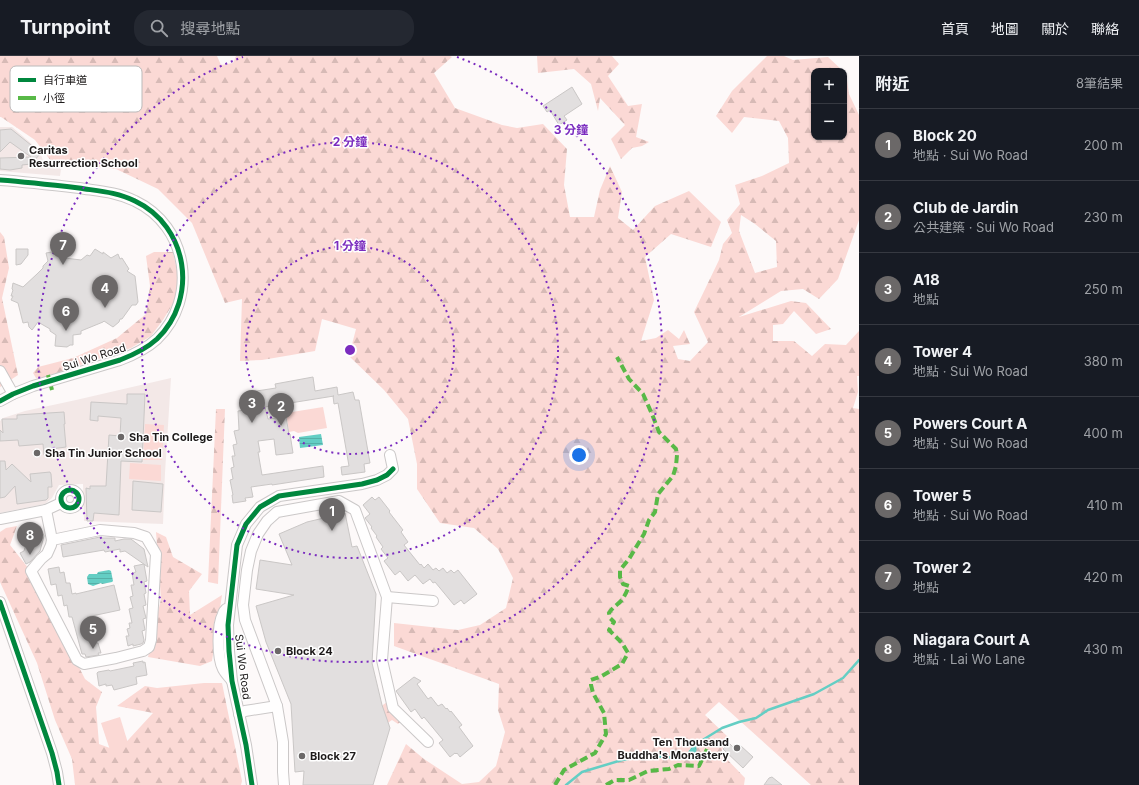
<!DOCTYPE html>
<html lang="zh-TW">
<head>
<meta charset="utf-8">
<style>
  :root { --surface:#171b24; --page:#242831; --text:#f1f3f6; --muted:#9ea1a6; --line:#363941; --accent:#6b6868 }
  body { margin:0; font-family:Inter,"Noto Sans TC",sans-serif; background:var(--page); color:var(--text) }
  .controls { position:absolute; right:12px; top:12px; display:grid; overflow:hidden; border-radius:8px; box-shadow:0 1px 3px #0004 }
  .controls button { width:36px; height:36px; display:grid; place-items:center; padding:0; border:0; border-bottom:1px solid var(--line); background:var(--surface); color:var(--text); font:20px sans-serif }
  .you { position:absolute; left:579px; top:399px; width:14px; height:14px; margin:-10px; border:3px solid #fff; border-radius:50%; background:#1a73e8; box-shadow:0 0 0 6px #1a73e833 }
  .badge { display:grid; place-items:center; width:26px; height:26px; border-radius:50%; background:var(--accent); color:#fff; font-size:13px; font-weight:700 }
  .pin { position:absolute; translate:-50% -33px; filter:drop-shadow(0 1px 2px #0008) }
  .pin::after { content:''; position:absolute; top:21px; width:14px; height:12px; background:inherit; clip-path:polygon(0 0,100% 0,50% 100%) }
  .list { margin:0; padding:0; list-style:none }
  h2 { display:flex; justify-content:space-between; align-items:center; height:52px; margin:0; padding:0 16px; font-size:17px }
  h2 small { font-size:13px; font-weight:400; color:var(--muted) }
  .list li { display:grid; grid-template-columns:26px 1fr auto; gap:12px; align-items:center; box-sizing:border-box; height:72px; padding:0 16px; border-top:1px solid var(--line) }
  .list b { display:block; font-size:15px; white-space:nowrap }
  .list p { margin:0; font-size:13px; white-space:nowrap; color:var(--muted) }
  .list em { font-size:13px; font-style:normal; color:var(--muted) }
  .icon { flex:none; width:22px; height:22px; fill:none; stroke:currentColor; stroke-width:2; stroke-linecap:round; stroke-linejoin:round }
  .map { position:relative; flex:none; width:859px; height:729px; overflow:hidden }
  header { display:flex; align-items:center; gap:24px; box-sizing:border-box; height:56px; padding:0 20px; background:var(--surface); border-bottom:1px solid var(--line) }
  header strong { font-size:19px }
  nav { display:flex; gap:22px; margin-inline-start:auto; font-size:14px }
  .search { width:280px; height:36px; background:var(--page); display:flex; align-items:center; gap:10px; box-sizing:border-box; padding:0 14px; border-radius:16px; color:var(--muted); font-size:15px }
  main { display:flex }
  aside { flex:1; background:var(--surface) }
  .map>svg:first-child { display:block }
  .built { fill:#f3e8e7 }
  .grass { fill:#fbd9d5 }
  .forest { fill:url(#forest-firs); fill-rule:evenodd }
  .water { fill:url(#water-rules) }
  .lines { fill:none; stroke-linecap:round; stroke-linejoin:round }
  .stream { stroke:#64cec4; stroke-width:2.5 }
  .building { fill:#e2dfdf; stroke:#cac7c6 }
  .minor-casing { stroke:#cbc8c8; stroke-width:12 }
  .minor { stroke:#fffefe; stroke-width:10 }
  .quiet { stroke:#58b947; stroke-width:4; stroke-dasharray:8 4; stroke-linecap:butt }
  .cycleway-casing { stroke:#fff; stroke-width:8 }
  .cycleway { stroke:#00873e; stroke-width:5 }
  .ring { fill:none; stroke:#7b2cbf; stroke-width:2; stroke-dasharray:2 4 }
  .poi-dot { fill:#6b6868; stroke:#fff; stroke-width:1.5 }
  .labels { text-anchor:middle; stroke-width:3; stroke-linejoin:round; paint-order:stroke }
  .poi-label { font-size:11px; font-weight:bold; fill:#1d1a1a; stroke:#fff; text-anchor:start }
  .street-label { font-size:11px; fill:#1d1a1a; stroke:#fff }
  .key { fill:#fff; stroke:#bbbaba; stroke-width:1 }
  .key-label { font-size:11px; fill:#1d1a1a }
  .centre { fill:#7b2cbf; stroke:#fff; stroke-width:2 }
  .ring-label { font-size:12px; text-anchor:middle; font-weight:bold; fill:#7b2cbf; stroke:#fff; stroke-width:3; stroke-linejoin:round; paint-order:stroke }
</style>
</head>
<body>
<header>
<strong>Turnpoint</strong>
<div class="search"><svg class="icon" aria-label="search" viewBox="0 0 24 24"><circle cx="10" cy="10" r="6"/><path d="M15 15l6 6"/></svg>搜尋地點</div>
<nav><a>首頁</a><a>地圖</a><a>關於</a><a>聯絡</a></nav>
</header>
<main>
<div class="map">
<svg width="859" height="729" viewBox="0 0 859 729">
  <defs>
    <pattern id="forest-firs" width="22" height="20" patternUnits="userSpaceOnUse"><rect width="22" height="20" fill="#fbd9d5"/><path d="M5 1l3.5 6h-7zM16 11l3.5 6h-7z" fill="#d7bab6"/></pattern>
    <pattern id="water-rules" width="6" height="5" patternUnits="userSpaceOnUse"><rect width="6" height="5" fill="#64cec4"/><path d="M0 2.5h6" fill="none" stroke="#56b0a8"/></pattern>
  </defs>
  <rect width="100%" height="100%" fill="#fdf9f9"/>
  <g class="built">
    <path d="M0,71h12l28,24 3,10 18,8 -1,7 -60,-5z"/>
    <path d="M171,322l-6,95 -2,51 -79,-3 -1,-37 -24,1 -7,13 -7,6 -45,9v-92l3,-3 22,-7 51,-11z"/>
  </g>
  <g class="grass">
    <path d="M323,351l4,21 -29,5 -4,-2 -5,1 -3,-19z"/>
    <path d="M145,368l19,1 -2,35h-19z"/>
    <path d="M130,407l31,2v16l-32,-2z"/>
    <path d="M120,661l11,36 -18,6 -12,-36z"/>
  </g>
  <g class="forest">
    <path d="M0,0h217l4,9 12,-2 3,-7h214l2,1 -18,16 21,35 47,17 15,3 26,-4 24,25 -3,36 6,32h24l6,-27 10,-24 12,26 -4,26 15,12 22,-24 34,-15 32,31 -10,25 -40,-13 -26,23 9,43 -13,41 15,-3 12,-8 11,9 5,-9 6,14 -17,2 5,13 12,2 18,-19 -14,-30 25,-52 4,-16 9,-11 -5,-13 13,-16 -5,-19 27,-9 27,-13 -1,-25 -9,-17 -35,-4 -12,16 -16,-17 16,-25 35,-35h17l9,4 35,-3 15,14h-29v66h30v-65l2,1 3,21 10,21v105l-21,59 -19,20 -16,-10 -22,2 -42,26 52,-16 15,2 25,26 -15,5 -22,-23 -11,13 -10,1v16h21l18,15 13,-12 21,1 13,-14v45h-2l1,16 -5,16 6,1v376h-48l-92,-83 -14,13 23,22 -4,7 -3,9 24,25 -1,7h-357l19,-41 18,15 38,25 17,-2 17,-16 9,-34 -7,-22 1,-26 -105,-38v-23l64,7 22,-5 26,-17 7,-30 -15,-29 -24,-21 -34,-5 -23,-34v-25l-9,-45 -24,-29 -35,-34 7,-27 -34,-10 -7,32 -53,9 -22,1 2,-62 -17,4 -33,-80 -34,-34 -42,-20 -65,-8 -16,-21 -34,-23h-1zM741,159l14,9 21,17 1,26 -22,6 -16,-42z"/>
    <path d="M537,0h75l7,8 -11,12 20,30 14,-2 -6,33 13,5 -7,4 -10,2 -11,11 -10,-20 14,-14 -25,-27 -2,13 -7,-27 -17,-15 -36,4z"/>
    <path d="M0,176l4,5 5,31 -7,30 16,77 -18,12z"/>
    <path d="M154,196h19l5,23 -1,22 -14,23 -12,16 -20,12 -86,29 -9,1 -3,-5 5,-6 35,-9 44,-20 29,-24 4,-28 -4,-30z"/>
    <path d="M216,353h9l-7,175 -10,-2z"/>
    <path d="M17,470l-7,19 19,24 56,110 17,13 -6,15 3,37 19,7 35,-38 -36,-7 28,-20 12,2 47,-5h18l20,98 -1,4h-166l-3,-26 -17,-39 -18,-57 -37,-81v-50l6,-4z"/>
    <path d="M156,476l10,5 7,20 29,17 -13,17 1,24 32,-20 -10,66 -12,5 -52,-9 13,-58z"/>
    <path d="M387,646l15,19 -4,3 -6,-4 -13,9 -3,-19z"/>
  </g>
  <g class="water">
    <path d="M321,378l2,11 -23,3 -1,-11z"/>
    <path d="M109,514l2,1 2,10 -1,1 -10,2 -1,-1 -8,3 -5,-2 -1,-7 2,-3h8l1,-2z"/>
    <path d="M692,691l4,1 1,1 -3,7 -5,2 -1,-6z"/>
  </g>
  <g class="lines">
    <path class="stream" d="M566,729l16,-13 40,-12 23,-4 23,1 11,2 6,-2 16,-16 21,-13 17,-6 17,-4 12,-8 46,-16 29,-16 16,-18"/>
  </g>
  <g class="building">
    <path d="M572,31l10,17 -18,12 3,4 -8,5 -9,-15 -3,2 -4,-6z"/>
    <path d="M11,73l30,24 -10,11 -9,1v3l-12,2 -10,-1v-11l31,-1 -21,-15 -10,10v-22z"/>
    <path d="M16,193h12v6l-7,9 -5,1z"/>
    <path d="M95,193l8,5v-2l8,6 7,-4 2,5 2,-1 7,11 -2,2 8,5 3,26 -2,3h-4l-10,14h-2l-1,3 -6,5 -9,-6 -1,1 -22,9v3l-8,1v10h-3l-3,2 -12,-1 1,-11 -6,-4v-2l-12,-7 -6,8 -3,-3 -1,-5 -5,1 -5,-20 -7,-3 2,-4h-2l2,-6 -1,-1 1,-6 10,4 14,-13 6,-6v-2l5,-5 -2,-8 17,-3 2,8 16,2 6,-5 3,1z"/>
    <path d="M313,321l2,14 22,-4 1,8 15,-3 2,8h4l11,63 -6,1 1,8 -23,3 -1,-8 8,-1 -11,-63 -4,1 -1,-8h1l-69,11 3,12 18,-2 3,17h1l3,19 -17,2 -2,-16 -16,2 2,11h-2l4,23 61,-9 1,11 -52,8v-1l-21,3 2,10 -8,1 1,3 -13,2 -1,-8h1l-3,-15 3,-1 -2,-11 3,-1 -2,-11h3l-2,-11 4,-1 -3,-13 5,-1 -1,-19 7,-1 -1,-8 7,-2 -1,-8 26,-4 -1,-4z"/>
    <path d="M127,338h18l-3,68 -21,-1 -2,54 -25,-2 -1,8h-6l-1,-33 4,1v-3h16l3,-51 11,1 1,-18 -23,-2v5l-8,-1 1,-18 36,2z"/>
    <path d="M64,356l1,12h-1l2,23 -15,2v5l-7,1 -1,-11 -24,2 -1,-6 -18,1v-11l3,3 -1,-14h15v-4z"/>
    <path d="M0,405h5l1,9 6,-6 19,18 -1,-8 20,-2 1,2 1,13h-4v11l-2,2 -29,4 -2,-18 -10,11 -5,1z"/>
    <path d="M133,425l30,3 -2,28 -29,-2z"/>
    <path d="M372,441l3,3 4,-3 11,14 -1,1 14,18 -2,2 7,10 -4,3 16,20 1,-1 3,4 4,-4 5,6 3,-2 3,3 4,-3 4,5 4,-3 3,3 4,-3 19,24 -13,10 -3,-4 -7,5 -19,-23 -2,1 -3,-4 -7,5 -8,-9 -7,6 -8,-10 -5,4 -11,-14 4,-3 -7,-9 2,-2 -7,-10 1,-1 -6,-8 1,-1 -7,-9 5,-4 -7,-9z"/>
    <path d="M345,457l7,34 5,-1 19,48 -4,69 10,42 8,23 -17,57h-70l1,-14 -9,1 -4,-68 -25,-62 -10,-36 38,-11 -38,-6 4,-29 32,5 -13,-31 28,-12z"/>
    <path d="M40,470l4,10 -4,15 -10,11 -4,2 -6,-11 4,-2 4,-14 -2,-5z"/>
    <path d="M100,481l1,1h14v3l9,-2h7l13,10 4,18 -23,-16 -5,1v-3l-15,3 -1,-2 -41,7 -2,-12z"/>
    <path d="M144,508l3,17 -3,1 2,11 -2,1 2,11 -3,1 3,12 -3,1 2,11 -3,1 2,9 -1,3 -2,1 -8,2v-2l-5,2 -2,-10h3l-2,-7 3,-1 -1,-5h3l-3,-14 4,-1 -3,-11 3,-1 -2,-11h3l-2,-12 4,-1 -2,-6z"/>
    <path d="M59,511l1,6 4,-1 2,11h4l2,11 4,-1v1l38,-9 6,25 -33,7 3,16h1l1,4 3,-1 1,7h2l3,10h-3l1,2 -13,2 -1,-3h-3l-10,-37h-3l-2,-12 -3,1 -2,-11 -4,1 -2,-12 -5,1 -3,-16z"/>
    <path d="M143,605v2l2,-1 2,13 -11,2 1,7 -23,6 -2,-5 -6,1v-2l-7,2 -2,-13 1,-1 11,-2 1,1 24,-5 -1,-3z"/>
    <path d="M414,621l7,4 -4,3 11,15 3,-2 7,9 4,-2 4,5 1,-1 3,4 1,-1 11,14 -3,2 14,19 -13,11 -3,-4 -1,1 -1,-1 -5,4 -11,-14 4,-3 -19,-23 -2,2 -7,-10 -4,3 -15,-21z"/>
    <path d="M729,687l8,8 4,-5 12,11 -10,11 -20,-19z"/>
    <path d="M772,721l10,8h-18l5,-7z"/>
  </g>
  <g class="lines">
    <defs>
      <g id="minor">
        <path d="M0,124c26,2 53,5 79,8 19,3 38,4 56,13 53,25 64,97 22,138 -11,10 -24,16 -37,21l-87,26 -20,8 -13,7"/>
        <path d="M0,315l13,23"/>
        <circle cx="70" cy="443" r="9"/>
        <path d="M46,454l6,30 -1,5 -4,9 -6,5 -10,12 46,89 7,4 32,-6 27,-7 6,-4 2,-7 5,-86 -10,-17 -12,-4 -34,-3 -48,10"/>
        <path d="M0,463l46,-9 15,-7"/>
        <path d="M387,541l46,4"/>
        <path d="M0,546l52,151 5,19 2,13"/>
        <path d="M226,553c-1,1 -3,3 -3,5 -6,11 -6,43 0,55 2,4 6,8 9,12"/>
        <path d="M239,658l6,-3 32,-5"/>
        <path d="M252,729l-6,-40 -14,-64 -3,-30 -1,-26 9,-80 9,-21 14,-17 19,-11 83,-12 15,-4 10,-5 6,-6 -3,-14"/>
        <path d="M284,729l-1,-13v-30l-6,-36 -32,-86 -2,-15 4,-35 4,-19 7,-17 9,-13 10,-9 62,-11 16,9 32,87 -5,63 11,48 35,34"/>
      </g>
    </defs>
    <use href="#minor" class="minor-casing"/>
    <use href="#minor" class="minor"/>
    <g class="quiet">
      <path d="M48,319l4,15"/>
      <path d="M555,729l9,-15 31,-17 11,-19 -2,-21 -11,-20 -2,-8v-5l11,-4 20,-12 6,-11 -6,-10 -13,-13 5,-8 -4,-4 -1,-5c3,-5 8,-8 12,-12 4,-5 6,-10 8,-15l-6,-2 -3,-7v-7l9,-11 15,-25 5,-14 6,-8 3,-18 15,-18 3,-10 1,-11 -1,-6 -17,-17 -7,-18 -9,-20 -14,-15 -12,-22"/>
      <path d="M606,729l9,-5h14l19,-9 21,-2 9,-4 21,1 10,-21"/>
    </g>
    <defs>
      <g id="cycleway">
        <path d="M0,124c26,2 53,5 79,8 19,3 38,4 56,13 53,25 64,97 22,138 -11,10 -24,16 -37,21l-87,26 -20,8 -13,7"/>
        <circle cx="70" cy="443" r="9"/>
        <path d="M0,546l52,151 5,19 2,13"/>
        <path d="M252,729l-6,-40 -14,-64 -3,-30 -1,-26 9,-80 9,-21 14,-17 19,-11 83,-12 15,-4 10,-5 6,-6"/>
      </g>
    </defs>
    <use href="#cycleway" class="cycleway-casing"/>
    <use href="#cycleway" class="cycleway"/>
  </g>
  <g class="ring">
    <circle cx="350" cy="294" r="104"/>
    <circle cx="350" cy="294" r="208"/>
    <path d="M457 1A312 312 0 1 1 243 1"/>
  </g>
  <g class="poi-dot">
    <circle cx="21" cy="100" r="4"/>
    <circle cx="121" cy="381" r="4"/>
    <circle cx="37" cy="397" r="4"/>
    <circle cx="278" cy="595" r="4"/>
    <circle cx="737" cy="692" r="4"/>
    <circle cx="302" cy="700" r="4"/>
  </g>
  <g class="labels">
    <g class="poi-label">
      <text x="29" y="98">Caritas<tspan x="29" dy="13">Resurrection School</tspan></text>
      <text x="129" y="385">Sha Tin College</text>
      <text x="45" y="401">Sha Tin Junior School</text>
      <text x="286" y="599">Block 24</text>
      <text x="729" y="690" text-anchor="end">Ten Thousand<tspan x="729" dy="13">Buddha's Monastery</tspan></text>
      <text x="310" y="704">Block 27</text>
    </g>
    <g class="street-label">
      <text transform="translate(94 301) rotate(-18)" y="4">Sui Wo Road</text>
      <text transform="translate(243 611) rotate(83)" y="4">Sui Wo Road</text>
    </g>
  </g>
  <rect x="10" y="10" width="132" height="46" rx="6" class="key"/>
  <rect x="18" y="22" width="18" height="4" fill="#00873e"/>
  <rect x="18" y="40" width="18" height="4" fill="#58b947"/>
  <g class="key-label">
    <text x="43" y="28">自行車道</text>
    <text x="43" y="46">小徑</text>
  </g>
  <circle cx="350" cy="294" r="6" class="centre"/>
  <g class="ring-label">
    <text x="571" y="78">3 分鐘</text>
    <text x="350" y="90">2 分鐘</text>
    <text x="350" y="194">1 分鐘</text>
  </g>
</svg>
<div class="controls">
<button>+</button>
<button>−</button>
</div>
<div class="you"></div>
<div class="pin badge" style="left:332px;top:475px">1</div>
<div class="pin badge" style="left:281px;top:370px">2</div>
<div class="pin badge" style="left:252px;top:367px">3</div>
<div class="pin badge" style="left:105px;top:252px">4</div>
<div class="pin badge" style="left:93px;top:593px">5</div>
<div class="pin badge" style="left:66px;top:275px">6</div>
<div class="pin badge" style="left:63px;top:209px">7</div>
<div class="pin badge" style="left:30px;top:499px">8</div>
</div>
<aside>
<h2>附近<small>8筆結果</small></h2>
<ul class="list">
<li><span class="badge">1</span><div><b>Block 20</b><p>地點 · Sui Wo Road</p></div><em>200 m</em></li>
<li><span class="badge">2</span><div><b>Club de Jardin</b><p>公共建築 · Sui Wo Road</p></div><em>230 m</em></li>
<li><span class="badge">3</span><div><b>A18</b><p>地點</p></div><em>250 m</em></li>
<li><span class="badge">4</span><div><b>Tower 4</b><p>地點 · Sui Wo Road</p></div><em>380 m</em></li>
<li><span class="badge">5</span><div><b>Powers Court A</b><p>地點 · Sui Wo Road</p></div><em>400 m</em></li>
<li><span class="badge">6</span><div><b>Tower 5</b><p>地點 · Sui Wo Road</p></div><em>410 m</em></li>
<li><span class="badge">7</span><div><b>Tower 2</b><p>地點</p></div><em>420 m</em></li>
<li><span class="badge">8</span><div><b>Niagara Court A</b><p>地點 · Lai Wo Lane</p></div><em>430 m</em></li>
</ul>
</aside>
</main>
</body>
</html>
